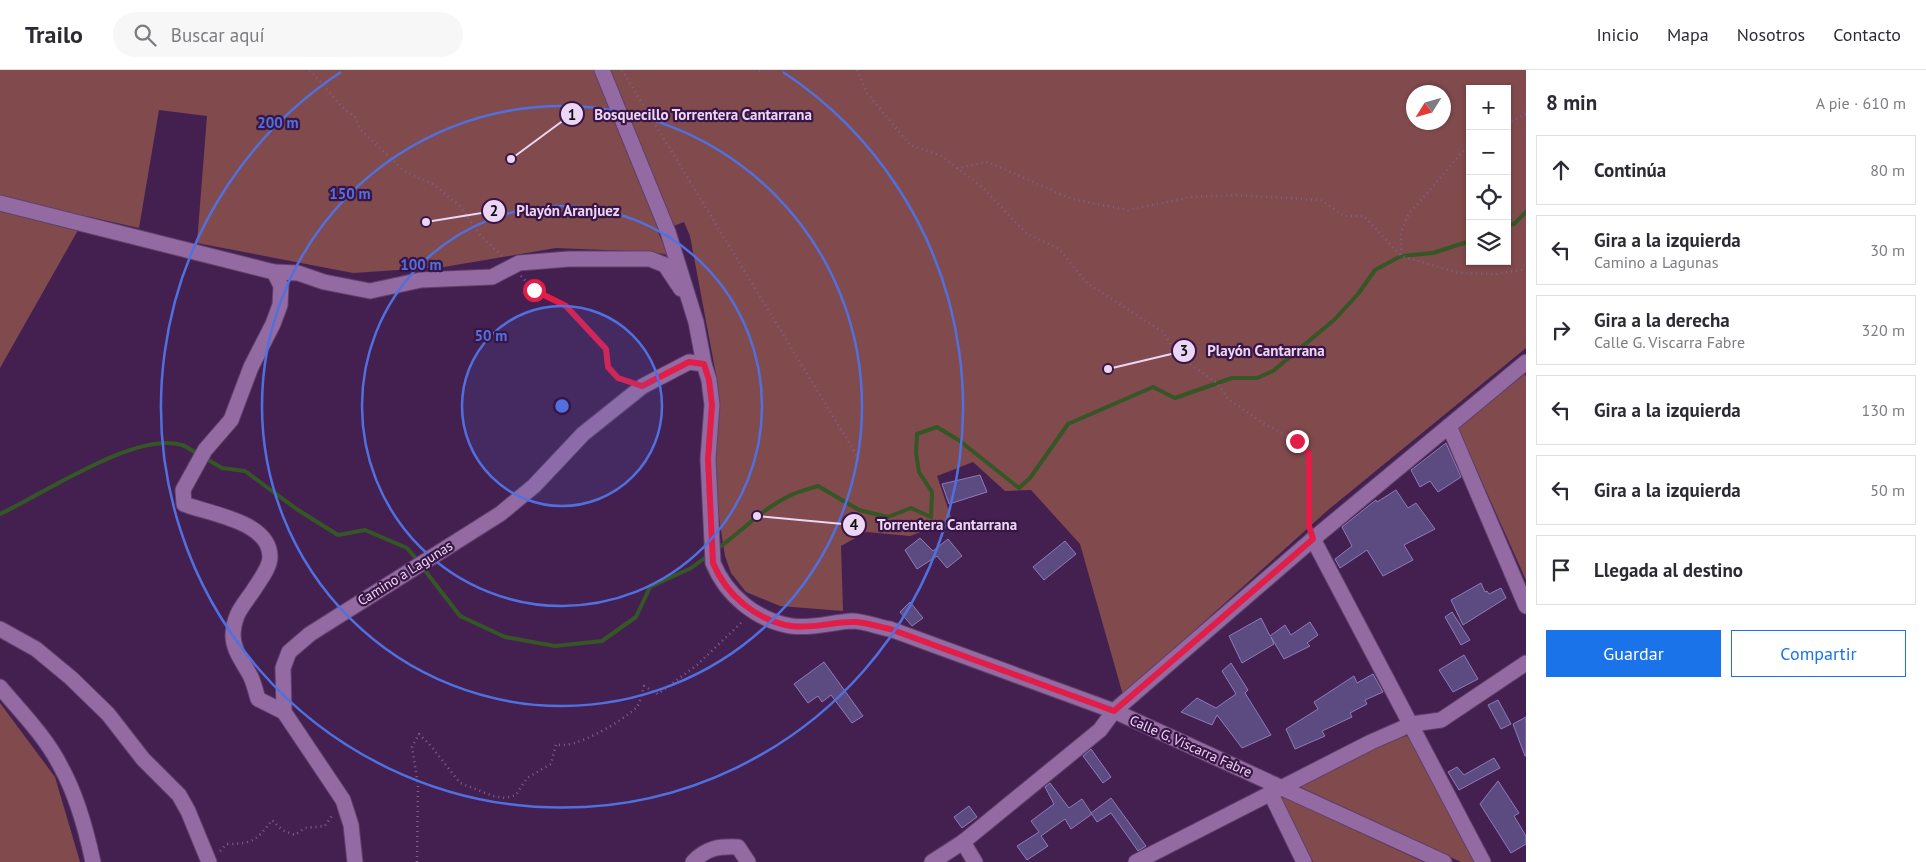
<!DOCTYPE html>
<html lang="es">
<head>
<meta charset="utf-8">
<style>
  :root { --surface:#fff; --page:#f7f7f7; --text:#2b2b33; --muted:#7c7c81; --line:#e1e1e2; --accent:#1a73e8 }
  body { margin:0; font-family:"PT Sans",sans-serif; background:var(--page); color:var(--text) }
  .controls { position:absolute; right:15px; top:15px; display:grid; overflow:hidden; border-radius:0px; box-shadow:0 1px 4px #0004 }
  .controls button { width:45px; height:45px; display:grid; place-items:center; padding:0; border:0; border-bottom:1px solid var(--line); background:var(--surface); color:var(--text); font:25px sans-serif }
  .compass { position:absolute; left:1406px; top:15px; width:45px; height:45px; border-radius:50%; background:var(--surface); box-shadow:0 1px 4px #0004; rotate:233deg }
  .stop { position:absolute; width:15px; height:15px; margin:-11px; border:4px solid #e11d48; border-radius:50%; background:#fff }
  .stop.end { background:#e11d48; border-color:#fff; box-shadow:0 1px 5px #0008 }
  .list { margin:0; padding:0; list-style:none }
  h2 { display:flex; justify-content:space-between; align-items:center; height:65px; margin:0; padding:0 20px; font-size:21px }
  h2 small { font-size:16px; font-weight:400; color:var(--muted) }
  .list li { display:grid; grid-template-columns:32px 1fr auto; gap:15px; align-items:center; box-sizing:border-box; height:70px; margin:0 10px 10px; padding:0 10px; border:1px solid var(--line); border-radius:0px }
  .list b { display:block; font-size:19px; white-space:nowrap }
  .list p { margin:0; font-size:16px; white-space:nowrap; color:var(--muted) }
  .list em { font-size:16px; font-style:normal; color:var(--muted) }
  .actions { display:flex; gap:10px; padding:15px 20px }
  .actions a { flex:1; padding:11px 0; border:1px solid var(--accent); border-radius:0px; text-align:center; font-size:18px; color:var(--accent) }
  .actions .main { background:var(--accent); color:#fff }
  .icon { flex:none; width:28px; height:28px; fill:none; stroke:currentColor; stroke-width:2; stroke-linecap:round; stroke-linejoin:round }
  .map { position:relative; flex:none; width:1526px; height:792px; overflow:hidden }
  header { display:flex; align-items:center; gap:30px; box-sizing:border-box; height:70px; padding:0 25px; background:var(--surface); border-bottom:1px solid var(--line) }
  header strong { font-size:24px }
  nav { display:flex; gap:28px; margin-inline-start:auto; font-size:18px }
  .search { width:350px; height:45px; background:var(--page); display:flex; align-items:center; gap:12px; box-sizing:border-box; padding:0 18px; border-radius:28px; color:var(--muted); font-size:19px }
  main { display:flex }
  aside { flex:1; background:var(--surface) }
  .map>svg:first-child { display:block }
  .green { fill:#814a4d; fill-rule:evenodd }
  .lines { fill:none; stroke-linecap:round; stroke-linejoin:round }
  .stream { stroke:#355625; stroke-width:4 }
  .building { fill:#5b4b80; stroke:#8d7bb9 }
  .minor-casing { stroke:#60406b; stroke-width:17 }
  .path { stroke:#80618b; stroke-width:2.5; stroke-dasharray:1 4; stroke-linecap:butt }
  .minor { stroke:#936ba2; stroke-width:15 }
  .route { stroke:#e11d48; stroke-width:6 }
  .ring { fill:none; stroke:#5170df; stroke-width:2.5 }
  .labels { text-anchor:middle; stroke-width:4.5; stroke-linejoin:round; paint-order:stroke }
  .street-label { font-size:14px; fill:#ecd6f5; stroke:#391546 }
  .centre { fill:#5170df; stroke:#391546; stroke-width:2.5 }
  .ring-label { font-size:15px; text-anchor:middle; font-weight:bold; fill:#5170df; stroke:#391546; stroke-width:4.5; stroke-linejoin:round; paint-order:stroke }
  .leader { fill:none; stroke:#ecd6f5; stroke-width:2 }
  .callout-dot { fill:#ecd6f5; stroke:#391546; stroke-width:2 }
  .mark-label { font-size:15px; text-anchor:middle; font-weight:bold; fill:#111 }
  .callout-label { font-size:15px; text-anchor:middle; font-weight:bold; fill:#ecd6f5; stroke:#391546; stroke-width:4.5; stroke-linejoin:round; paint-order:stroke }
</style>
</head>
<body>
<header>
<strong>Trailo</strong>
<div class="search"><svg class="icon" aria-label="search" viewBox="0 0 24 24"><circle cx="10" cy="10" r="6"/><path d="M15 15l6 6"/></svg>Buscar aquí</div>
<nav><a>Inicio</a><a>Mapa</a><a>Nosotros</a><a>Contacto</a></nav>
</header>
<main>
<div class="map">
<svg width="1526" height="792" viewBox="0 0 1526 792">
  <rect width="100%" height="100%" fill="#442051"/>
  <g class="green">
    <path d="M0,0h1526v278l-198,162 -205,185 -43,-151 -49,-54 -26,1 -32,-29 -36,14 15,44 -42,16 -44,-4 -25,14 2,65 -63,-5 -34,-14 -15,-19 -6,-17 -14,-90 7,-81 -28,-149 -6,-14 -26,10 10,23 -15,-3 -97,-4 -112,19 -91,6 -156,-30 10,-127 -48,-6 -20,118 -53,-12 -86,152zM1470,19h37v172h-37zM1414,22h30v30h-30z"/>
    <path d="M1525,304l1,2v204l-68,-152z"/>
    <path d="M0,633l55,74 25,85h-80z"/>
    <path d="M1411,665l67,127h-17l-165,-77 72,-39z"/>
    <path d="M1280,725l143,67h-110z"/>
  </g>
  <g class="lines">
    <g class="stream">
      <path d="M1507,155l7,-1 12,-12"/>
      <path d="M205,388l17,10 23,3 53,39 40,25 27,-5 42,18 12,14"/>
      <path d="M0,444c44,-20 135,-83 182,-69 6,2 12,7 17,10"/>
      <path d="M717,479c24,-17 45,-40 72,-53 9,-5 20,-7 29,-10l41,24 29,7 23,-9 20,9 1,-25 -13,-20 -3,-19 1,-19 20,-7 23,14 59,47 11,-10 38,-54 85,-37 22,11 57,-20h25l16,-7 61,-51 24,-26 17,-24 26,-14 32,-3 37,-12"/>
      <path d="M423,498l37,48 45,21 50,9 47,-5 34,-24 14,-30 41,-19 18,-13"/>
    </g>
  </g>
  <g class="building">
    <path d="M1446,373l15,34 -23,15 -8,-11 -10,6 -9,-17z"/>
    <path d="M980,405l7,17 -38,12 -7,-20z"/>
    <path d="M1396,420l12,18 8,-5 19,26 -31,16 9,15 -30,16 -16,-26 -27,18 -5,-9 17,-13 -10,-19 30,-24 4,-3 1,2z"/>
    <path d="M920,468l13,13 15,-12 14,17 -15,12 -10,-12 -20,13 -12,-19z"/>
    <path d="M1065,471l11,13 -32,26 -11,-13z"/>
    <path d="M1481,513l4,9 2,-1 2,3 12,-6 5,10 -43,27 -12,-25z"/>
    <path d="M910,532l13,16 -11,8 -12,-14z"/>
    <path d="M1452,542l18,28 -9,5 -16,-28z"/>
    <path d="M1261,548l9,18 15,-11 6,10 19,-13 8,13 -11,8 3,3 -26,13 -13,-22 3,7 -32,19 -13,-27z"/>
    <path d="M1464,585l14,24 -25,13 -14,-22z"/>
    <path d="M824,592l39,54 -11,7 -21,-28 -9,7 -4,-6 -10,7 -14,-19z"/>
    <path d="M1231,593l17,27 -3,3 26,42 -29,13 -25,-33 -5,10 -31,-13 16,-14 19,10 20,-14 -14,-23z"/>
    <path d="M1373,604l10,18 -18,8 2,4 -17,9 2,4 -30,14 3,5 -30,13 -9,-20 32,-20 -4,-7 40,-26 3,7z"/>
    <path d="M1498,630l13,24 -10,5 -13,-24z"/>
    <path d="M1526,647v39h-1l-12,-32z"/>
    <path d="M1091,679l20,28 -8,6 -20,-27z"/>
    <path d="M1494,688l6,10 -41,22 -11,-18 9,-5 7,8z"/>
    <path d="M1498,711l21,32 -5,3 12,20v8l-15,9 -31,-49z"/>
    <path d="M1050,713l19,25 13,-9 10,15 -21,15 -6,-10 -24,17 7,10 -21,14 -10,-14 22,-14 -8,-11 23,-17 -9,-17z"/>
    <path d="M1111,728l35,48 -8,5 -27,-38 -14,9 -6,-9z"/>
    <path d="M969,736l8,11 -15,11 -8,-11z"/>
  </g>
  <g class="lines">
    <defs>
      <g id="minor">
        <path d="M602,0l66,162 28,90 8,42 5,16 3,25 -4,54 5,104c13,32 43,57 78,63 20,3 41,-4 61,-5 12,0 26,6 38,8l224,82 330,151"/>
        <path d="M0,133l274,69 7,14 -1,19 -7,19 -22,43 -20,53 -26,30 -22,40 1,14c25,10 86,17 86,53 0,11 -11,24 -17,34 -11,16 -19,23 -20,44 0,16 11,28 18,42 3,7 5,15 7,22l26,13"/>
        <path d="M274,202l24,1 26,9 46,9 51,-11 71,-3 27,-14 50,-4h81l15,6 16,24"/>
        <path d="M1449,356l77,180"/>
        <path d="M1313,469l170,323"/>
        <path d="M0,559l36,20 35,29 37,36 35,45 36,36 9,16 21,51"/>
        <path d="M0,617c21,25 46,50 61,80 16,29 25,62 32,95"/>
        <path d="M1270,722l34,70"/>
        <path d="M963,772l12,20"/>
        <path d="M355,792l-4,-37 -8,-25 -59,-88 -1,-44 6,-16 21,-18 190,-120 34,-28 49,-52 60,-48 46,-24 15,2"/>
        <path d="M693,792c13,-14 26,-16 45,-15l10,15"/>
        <path d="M932,792l31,-20 137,-112 14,-19 199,-172 213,-177"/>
        <path d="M1136,792l235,-120 41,-18 29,-4 85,-57"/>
      </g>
    </defs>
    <use href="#minor" class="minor-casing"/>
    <g class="path">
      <path d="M310,0l31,36 14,11 5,12 44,42 27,12 28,22 22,31 21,20"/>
      <path d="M622,0l237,389"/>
      <path d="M759,0h2"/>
      <path d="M857,0l10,23 43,52 32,11 41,32 43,45 33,16 28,34 76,49 14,23 40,28 11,16 35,24 34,18 12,13v71"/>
      <path d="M1507,53l19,-9"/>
      <path d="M1470,73l-61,71 -8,18v24l58,17 38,1 29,-5"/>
      <path d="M957,98l31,-6 84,37 56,11 63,-13 46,-2 84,5 23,16h20l37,40"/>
      <path d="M521,206l13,14 32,17 40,42 2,18 10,11 10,3"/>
      <path d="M220,781l7,-7c26,0 30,-4 45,-24l10,10 13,5 10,-7 20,-2 8,-12"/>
      <path d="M417,792l1,-77 -6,-38 7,-13 12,12 29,37 33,13 12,2 11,-3 11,-17 24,-14 5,-20c17,7 66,-23 80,-36 4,-4 6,-15 8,-22l14,8 39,-29 46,-44"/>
    </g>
    <use href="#minor" class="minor"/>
  </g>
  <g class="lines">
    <path class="route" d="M534,220l32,16 40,43 2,18 10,11 24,8 47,-24 15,2 5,16 3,25 -4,54 5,104c13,32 43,57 78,63 20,3 41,-4 61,-4 12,-1 26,5 38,7l224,82 199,-172 -4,-13v-72l-12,-13"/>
  </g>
  <circle cx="562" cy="336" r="100" fill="#5170df" fill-opacity=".12"/>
  <g class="ring">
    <circle cx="562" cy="336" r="100"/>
    <circle cx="562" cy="336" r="200"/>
    <circle cx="562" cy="336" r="300"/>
    <path d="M783 2A401 401 0 1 1 341 2"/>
  </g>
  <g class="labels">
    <g class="street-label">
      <text transform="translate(405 503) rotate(-32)" y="5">Camino a Lagunas</text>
      <text transform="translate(1191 676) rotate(24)" y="5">Calle G. Viscarra Fabre</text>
    </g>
  </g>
  <circle cx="562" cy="336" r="8" class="centre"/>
  <g class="ring-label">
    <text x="278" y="58">200 m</text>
    <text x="350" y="129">150 m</text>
    <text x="421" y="200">100 m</text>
    <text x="491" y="271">50 m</text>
  </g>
  <path class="leader" d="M511 89L572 44M426 152L494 141M1108 299L1184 281M757 446L854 455"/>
  <g class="callout-dot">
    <circle cx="511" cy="89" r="5"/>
    <circle cx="426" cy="152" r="5"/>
    <circle cx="1108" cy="299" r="5"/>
    <circle cx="757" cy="446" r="5"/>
    <circle cx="572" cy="44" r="12"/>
    <circle cx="494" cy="141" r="12"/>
    <circle cx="1184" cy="281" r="12"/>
    <circle cx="854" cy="455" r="12"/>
  </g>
  <g class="mark-label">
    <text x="572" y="50">1</text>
    <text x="494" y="146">2</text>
    <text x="1184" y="286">3</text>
    <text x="854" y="460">4</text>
  </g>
  <g class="callout-label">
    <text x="703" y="50">Bosquecillo Torrentera Cantarrana</text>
    <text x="568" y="146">Playón Aranjuez</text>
    <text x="1266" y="286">Playón Cantarrana</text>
    <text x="947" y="460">Torrentera Cantarrana</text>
  </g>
</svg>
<div class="controls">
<button>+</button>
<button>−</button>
<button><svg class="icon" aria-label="locate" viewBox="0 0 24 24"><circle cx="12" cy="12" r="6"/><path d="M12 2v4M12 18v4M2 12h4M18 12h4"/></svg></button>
<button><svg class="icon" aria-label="layers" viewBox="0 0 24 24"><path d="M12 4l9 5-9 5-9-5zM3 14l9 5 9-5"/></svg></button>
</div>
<svg class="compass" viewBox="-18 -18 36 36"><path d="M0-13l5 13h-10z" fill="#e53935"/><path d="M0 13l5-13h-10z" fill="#7c7c81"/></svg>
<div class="stop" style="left:534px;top:220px"></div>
<div class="stop end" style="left:1297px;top:371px"></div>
</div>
<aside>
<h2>8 min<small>A pie · 610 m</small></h2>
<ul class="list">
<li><svg class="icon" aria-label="ahead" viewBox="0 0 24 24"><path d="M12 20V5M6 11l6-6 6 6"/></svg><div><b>Continúa</b></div><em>80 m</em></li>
<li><svg class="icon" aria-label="left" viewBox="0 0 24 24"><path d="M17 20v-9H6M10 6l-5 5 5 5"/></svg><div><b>Gira a la izquierda</b><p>Camino a Lagunas</p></div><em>30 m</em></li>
<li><svg class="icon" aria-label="right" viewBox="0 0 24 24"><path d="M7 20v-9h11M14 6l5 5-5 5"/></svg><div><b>Gira a la derecha</b><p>Calle G. Viscarra Fabre</p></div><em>320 m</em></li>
<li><svg class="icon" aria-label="left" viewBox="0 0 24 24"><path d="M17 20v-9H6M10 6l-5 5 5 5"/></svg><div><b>Gira a la izquierda</b></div><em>130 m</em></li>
<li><svg class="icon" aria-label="left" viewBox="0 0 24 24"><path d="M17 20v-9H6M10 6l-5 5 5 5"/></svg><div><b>Gira a la izquierda</b></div><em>50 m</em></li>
<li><svg class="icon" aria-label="arrive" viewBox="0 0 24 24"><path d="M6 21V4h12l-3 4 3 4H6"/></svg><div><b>Llegada al destino</b></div></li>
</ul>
<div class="actions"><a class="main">Guardar</a><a>Compartir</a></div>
</aside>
</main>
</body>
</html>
